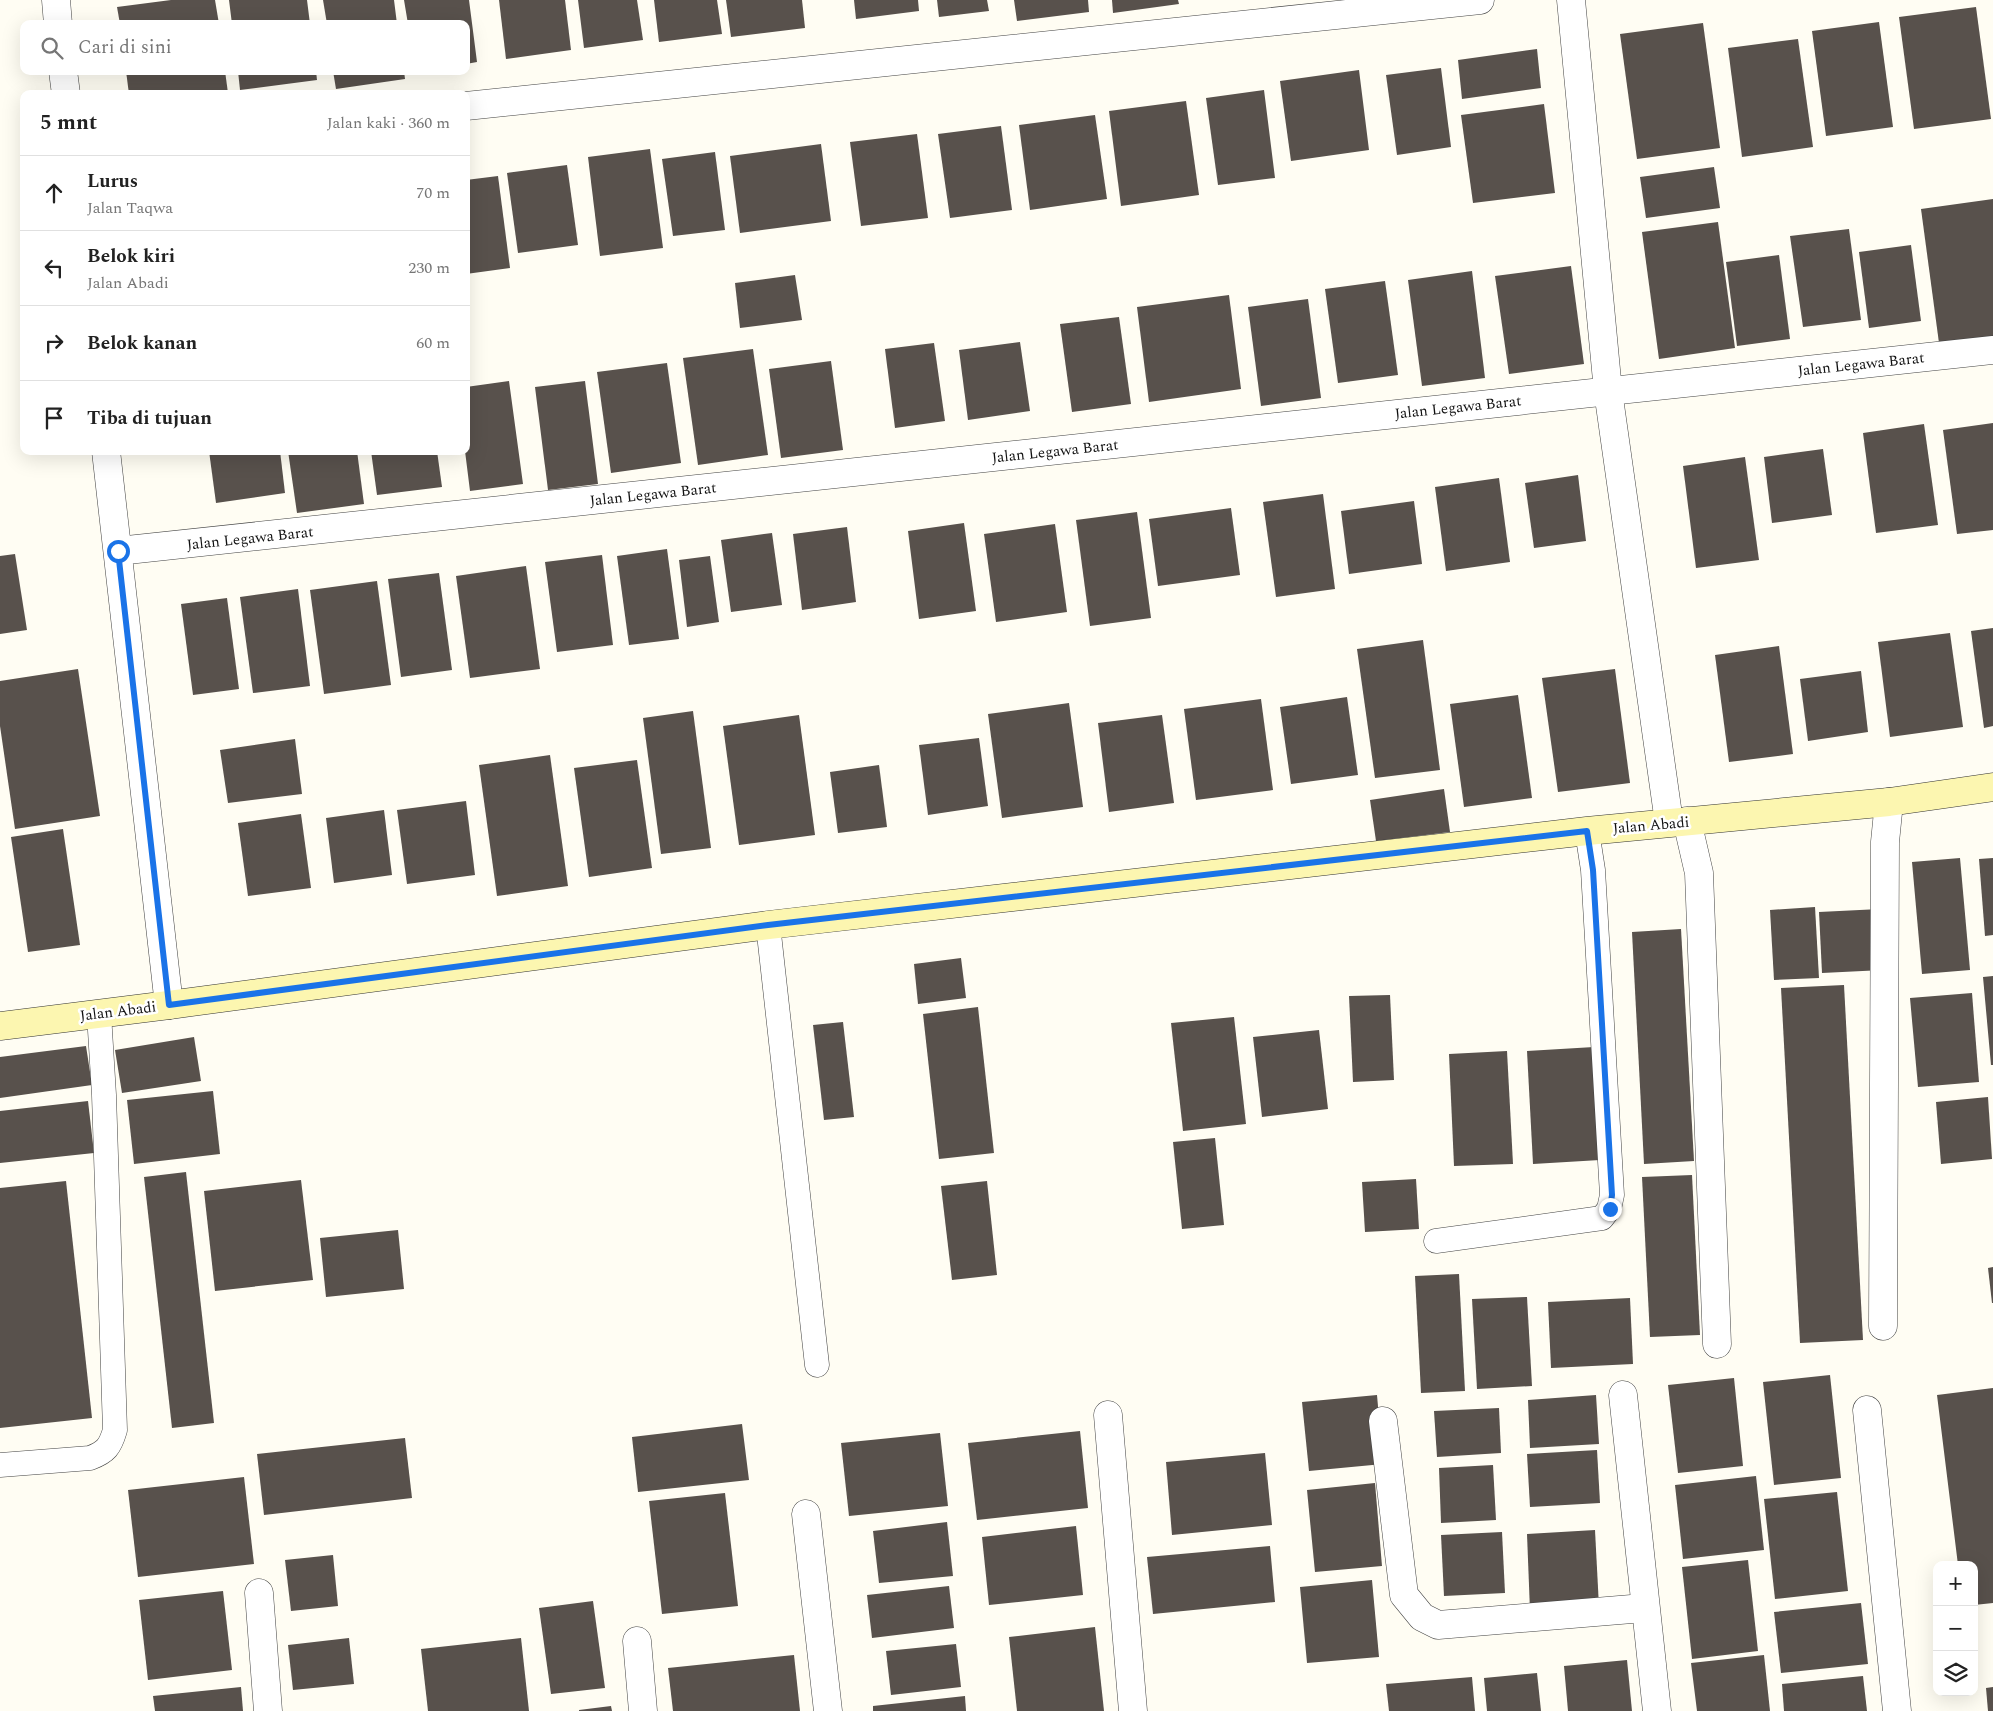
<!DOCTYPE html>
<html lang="id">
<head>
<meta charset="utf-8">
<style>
  :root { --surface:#fff; --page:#f6f6f6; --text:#222; --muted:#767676; --line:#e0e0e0 }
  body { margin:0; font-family:Spectral,serif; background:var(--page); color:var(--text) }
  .controls { position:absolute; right:15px; bottom:15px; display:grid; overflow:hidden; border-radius:10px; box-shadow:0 5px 20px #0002 }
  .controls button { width:45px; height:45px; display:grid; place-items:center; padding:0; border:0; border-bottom:1px solid var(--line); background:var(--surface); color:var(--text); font:25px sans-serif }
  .stop { position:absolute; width:15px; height:15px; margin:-11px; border:4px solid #1a73e8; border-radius:50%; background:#fff }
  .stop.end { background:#1a73e8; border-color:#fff; box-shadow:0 1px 5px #0008 }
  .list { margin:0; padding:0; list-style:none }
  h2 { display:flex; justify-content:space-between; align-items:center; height:65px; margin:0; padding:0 20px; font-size:21px }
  h2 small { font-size:16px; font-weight:400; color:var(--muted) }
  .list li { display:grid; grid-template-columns:32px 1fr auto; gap:15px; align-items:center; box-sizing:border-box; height:75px; padding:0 20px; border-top:1px solid var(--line) }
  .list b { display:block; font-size:19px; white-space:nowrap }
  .list p { margin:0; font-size:16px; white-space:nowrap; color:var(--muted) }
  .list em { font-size:16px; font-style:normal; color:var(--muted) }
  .icon { flex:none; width:28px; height:28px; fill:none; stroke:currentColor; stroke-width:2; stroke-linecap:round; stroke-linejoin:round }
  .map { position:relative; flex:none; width:1993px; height:1711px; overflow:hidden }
  .search { position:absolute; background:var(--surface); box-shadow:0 5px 20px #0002; left:20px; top:20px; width:450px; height:55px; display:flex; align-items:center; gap:12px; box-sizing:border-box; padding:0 18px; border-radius:10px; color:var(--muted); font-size:19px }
  .panel { position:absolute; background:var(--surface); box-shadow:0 5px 20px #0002; left:20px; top:90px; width:450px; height:365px; border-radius:10px }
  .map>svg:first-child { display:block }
  .building { fill:#58514c }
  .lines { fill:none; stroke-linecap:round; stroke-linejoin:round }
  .lane-casing { stroke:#434343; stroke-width:25 }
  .street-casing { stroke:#434343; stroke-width:29 }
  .secondary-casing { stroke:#323232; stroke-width:29 }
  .lane { stroke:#fff; stroke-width:24 }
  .street { stroke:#fff; stroke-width:28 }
  .secondary { stroke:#fcf6b0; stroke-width:28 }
  .route { stroke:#1a73e8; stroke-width:6 }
  .labels { text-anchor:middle; stroke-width:5; stroke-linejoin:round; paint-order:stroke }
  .street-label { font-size:15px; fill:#101010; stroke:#fff }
</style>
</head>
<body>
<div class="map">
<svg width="1993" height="1711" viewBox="0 0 1993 1711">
  <rect width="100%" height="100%" fill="#fffdf3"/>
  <g class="building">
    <path d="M171,0h44l4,24h-99l-3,-17z"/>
    <path d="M229,0h78l3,24h-78z"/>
    <path d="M323,0h71l3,24h-70z"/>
    <path d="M404,0h65l8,62 -11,2v-40h-58z"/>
    <path d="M499,0h66l6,50 -65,9z"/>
    <path d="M578,0h59l6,40 -59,8z"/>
    <path d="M654,0h63l5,34 -63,8z"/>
    <path d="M726,0h76l3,28 -74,9z"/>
    <path d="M854,0h64l1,11 -63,8z"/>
    <path d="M937,0h50l2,11 -50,6z"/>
    <path d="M1014,0h74l1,12 -72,9z"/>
    <path d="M1112,0h66l1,4 -66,9z"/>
    <path d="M1976,7l15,112 -77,10 -15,-112z"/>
    <path d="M1879,22l14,105 -67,9 -14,-105z"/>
    <path d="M1703,23l17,125 -83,11 -17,-125z"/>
    <path d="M1798,39l15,108 -71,10 -14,-109z"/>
    <path d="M1537,49l4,39 -79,11 -4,-39z"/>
    <path d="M1441,68l10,79 -54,8 -11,-80z"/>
    <path d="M1359,70l10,80 -78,11 -11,-80z"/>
    <path d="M126,71h99l3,22 -99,1z"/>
    <path d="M238,71h78l1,9 -77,10z"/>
    <path d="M333,71h71l1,8 -69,10z"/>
    <path d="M1264,90l11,88 -57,7 -12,-87z"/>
    <path d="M1186,101l13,94 -78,11 -12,-95z"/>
    <path d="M1544,104l11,89 -82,10 -12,-88z"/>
    <path d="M1095,115l12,84 -77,11 -11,-85z"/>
    <path d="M1001,126l11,84 -62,8 -12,-84z"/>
    <path d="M917,134l11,84 -67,8 -11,-84z"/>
    <path d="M821,144l10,77 -91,12 -10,-77z"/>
    <path d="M650,149l13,99 -63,8 -12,-99z"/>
    <path d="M715,152l10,78 -52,6 -11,-77z"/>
    <path d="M567,165l11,80 -60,8 -11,-80z"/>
    <path d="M1714,167l6,41 -74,10 -6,-41z"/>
    <path d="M498,176l12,92 -44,6v-94z"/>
    <path d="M1993,199v137l-54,7 -18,-134z"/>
    <path d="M1718,222l17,126 -76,11 -17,-127z"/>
    <path d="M1849,229l12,91 -58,7 -13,-91z"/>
    <path d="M1911,245l10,76 -52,7 -10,-76z"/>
    <path d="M1779,255l11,84 -53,7 -11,-84z"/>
    <path d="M1571,266l13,98 -75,10 -14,-98z"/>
    <path d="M1472,271l13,107 -63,8 -14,-106z"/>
    <path d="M795,275l7,45 -62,8 -5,-45z"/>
    <path d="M1385,281l13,94 -60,8 -13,-94z"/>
    <path d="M1229,295l12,94 -92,13 -12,-95z"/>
    <path d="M1308,299l13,99 -60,8 -13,-99z"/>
    <path d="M1119,317l12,87 -59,8 -12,-88z"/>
    <path d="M1020,342l10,69 -62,9 -9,-70z"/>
    <path d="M934,343l11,78 -50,7 -10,-79z"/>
    <path d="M753,349l15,106 -70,10 -15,-107z"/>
    <path d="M831,361l12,89 -62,8 -12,-89z"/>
    <path d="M667,363l14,100 -70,10 -14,-101z"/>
    <path d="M509,381l14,103 -53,7 -5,-40h1v-64z"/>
    <path d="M585,381l13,103 -50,6 -13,-103z"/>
    <path d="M1993,423v107l-36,4 -14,-104z"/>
    <path d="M1924,424l14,101 -62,8 -13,-100z"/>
    <path d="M1823,449l9,66 -60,8 -8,-66z"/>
    <path d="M209,451h71l5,42 -69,10z"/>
    <path d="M288,451h69l7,53 -67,9z"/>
    <path d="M371,451h66l5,36 -65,8z"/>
    <path d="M1745,457l14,103 -63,8 -13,-102z"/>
    <path d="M1578,475l8,66 -52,7 -9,-65z"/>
    <path d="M1499,478l11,84 -64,9 -11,-84z"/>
    <path d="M1323,494l12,95 -59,8 -13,-95z"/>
    <path d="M1414,501l8,63 -73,10 -8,-63z"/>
    <path d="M1231,508l9,67 -82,11 -9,-67z"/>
    <path d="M1137,512l14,106 -61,8 -14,-106z"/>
    <path d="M964,523l12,88 -57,8 -11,-88z"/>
    <path d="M1055,524l12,88 -71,10 -12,-88z"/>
    <path d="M847,527l9,75 -54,8 -9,-76z"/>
    <path d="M772,533l10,72 -51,7 -10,-72z"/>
    <path d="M667,549l12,90 -50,6 -12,-89z"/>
    <path d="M15,554l12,76 -27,4v-78z"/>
    <path d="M602,555l11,90 -56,7 -12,-90z"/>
    <path d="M710,556l9,66 -32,5 -8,-67z"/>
    <path d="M526,566l14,103 -70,9 -14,-102z"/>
    <path d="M439,573l13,97 -51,7 -13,-98z"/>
    <path d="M377,581l14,104 -67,9 -14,-104z"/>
    <path d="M298,589l12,97 -57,7 -13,-96z"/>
    <path d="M227,598l12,91 -46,6 -12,-91z"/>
    <path d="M1993,628v98l-9,2 -13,-97z"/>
    <path d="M1950,633l13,94 -73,10 -12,-95z"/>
    <path d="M1423,640l17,130 -65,8 -18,-129z"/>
    <path d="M1779,646l14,108 -64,8 -14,-107z"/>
    <path d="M78,669l22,147 -85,13 -15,-103v-45z"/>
    <path d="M1615,669l15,114 -72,9 -16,-114z"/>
    <path d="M1861,671l7,61 -60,9 -8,-62z"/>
    <path d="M1518,695l14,103 -68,9 -14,-103z"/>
    <path d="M1347,697l11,78 -67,9 -11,-77z"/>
    <path d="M1261,699l12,91 -77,10 -12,-91z"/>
    <path d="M1069,703l14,104 -81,11 -14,-104z"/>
    <path d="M693,711l18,137 -50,6 -18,-136z"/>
    <path d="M799,715l16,120 -76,10 -16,-119z"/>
    <path d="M1162,715l12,88 -65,9 -11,-89z"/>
    <path d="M979,738l9,68 -60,9 -9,-70z"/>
    <path d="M295,739l7,55 -74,9 -8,-53z"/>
    <path d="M550,755l18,131 -71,10 -18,-131z"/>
    <path d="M637,760l15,108 -63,9 -15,-109z"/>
    <path d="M879,765l8,62 -49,6 -8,-61z"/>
    <path d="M1444,789l6,43 -74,9 -6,-41z"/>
    <path d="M466,801l9,74 -68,9 -10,-74z"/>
    <path d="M384,810l8,65 -58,8 -8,-65z"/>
    <path d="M301,814l10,74 -63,8 -10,-73z"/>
    <path d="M63,829l17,116 -52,7 -17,-115z"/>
    <path d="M1960,858l10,112 -48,4 -10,-112z"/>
    <path d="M1993,858v77l-8,1 -6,-77z"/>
    <path d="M1815,907l4,71 -45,2 -4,-70z"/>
    <path d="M1880,909l3,61 -61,3 -3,-61z"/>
    <path d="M1681,929l13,232 -50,3 -12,-232z"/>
    <path d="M961,958l5,40 -48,6 -4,-40z"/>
    <path d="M1993,976v89h-2l-8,-88z"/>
    <path d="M1844,985l19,355 -63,3 -19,-355z"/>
    <path d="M1972,993l7,89 -61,5 -8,-89z"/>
    <path d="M1390,995l4,85 -41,2 -4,-86z"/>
    <path d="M978,1007l16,146 -55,6 -16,-145z"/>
    <path d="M1234,1017l12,107 -63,7 -12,-108z"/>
    <path d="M843,1022l11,95 -30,3 -11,-95z"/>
    <path d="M1319,1030l9,79 -66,8 -9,-80z"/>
    <path d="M194,1037l7,44 -79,12 -7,-43z"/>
    <path d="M86,1046l6,39 -92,13v-41z"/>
    <path d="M1594,1047l6,113 -67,4 -6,-113z"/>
    <path d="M1507,1051l6,113 -59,2 -5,-112z"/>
    <path d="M213,1091l7,63 -86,10 -7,-64z"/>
    <path d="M1988,1097l4,62 -51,5 -5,-62z"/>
    <path d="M88,1101l6,52 -94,10v-52z"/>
    <path d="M1215,1138l9,87 -42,4 -9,-87z"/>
    <path d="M186,1172l28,251 -42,5 -28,-251z"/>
    <path d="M1692,1175l8,160 -50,2 -8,-160z"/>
    <path d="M1416,1179l3,50 -54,3 -3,-50z"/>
    <path d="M301,1180l12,100 -98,11 -11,-100z"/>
    <path d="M66,1181l26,237 -92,10v-240z"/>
    <path d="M987,1181l10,94 -45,5 -11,-94z"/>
    <path d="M398,1230l6,59 -78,8 -6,-59z"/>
    <path d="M1993,1267v36h-1l-4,-35z"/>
    <path d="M1459,1274l6,117 -44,2 -6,-117z"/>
    <path d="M1527,1297l5,89 -55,3 -5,-90z"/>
    <path d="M1630,1298l3,66 -82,4 -3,-66z"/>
    <path d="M1830,1375l11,103 -67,7 -11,-103z"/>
    <path d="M1734,1378l9,88 -65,7 -10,-88z"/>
    <path d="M1993,1388v215l-19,2v-40h-16l-21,-170z"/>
    <path d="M1377,1395l6,69 -74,7 -7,-69z"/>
    <path d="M1596,1395l3,49 -69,4 -2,-48z"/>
    <path d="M1499,1408l2,45 -64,4 -3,-46z"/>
    <path d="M742,1424l7,56 -111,12 -6,-55z"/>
    <path d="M1080,1431l8,77 -111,12 -9,-77z"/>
    <path d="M940,1433l8,73 -99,10 -8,-73z"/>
    <path d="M405,1438l7,60 -148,17 -7,-61z"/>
    <path d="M1597,1450l3,53 -70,4 -3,-53z"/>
    <path d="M1265,1453l7,72 -100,10 -6,-73z"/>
    <path d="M1493,1465l3,55 -55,3 -2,-55z"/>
    <path d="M1756,1476l8,74 -81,9 -8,-74z"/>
    <path d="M244,1477l10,87 -116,13 -10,-87z"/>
    <path d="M1375,1483l7,83 -67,6 -8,-82z"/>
    <path d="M1837,1492l11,99 -73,8 -11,-100z"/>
    <path d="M725,1493l13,113 -76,8 -13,-113z"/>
    <path d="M947,1522l6,54 -74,7 -6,-52z"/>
    <path d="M1076,1526l7,69 -94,10 -7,-68z"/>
    <path d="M1595,1530l4,77 -69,4 -3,-77z"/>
    <path d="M1502,1532l3,61 -61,3 -3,-61z"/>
    <path d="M1270,1546l5,56 -122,12 -6,-57z"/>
    <path d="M333,1555l5,51 -47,5 -6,-51z"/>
    <path d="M1748,1560l10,91 -66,8 -10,-92z"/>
    <path d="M1372,1580l7,77 -72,6 -7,-76z"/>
    <path d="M949,1586l5,42 -82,10 -5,-43z"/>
    <path d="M223,1591l9,79 -84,10 -9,-80z"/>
    <path d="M593,1601l12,87 -54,6 -12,-86z"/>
    <path d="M1861,1603l7,61 -87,9 -7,-61z"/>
    <path d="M1095,1627l9,84h-87l-8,-74z"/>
    <path d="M349,1638l5,46 -61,6 -5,-45z"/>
    <path d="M521,1638l8,73h-101l-7,-62z"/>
    <path d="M956,1644l5,43 -70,8 -5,-44z"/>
    <path d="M794,1655l6,56h-127l-5,-43z"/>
    <path d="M1764,1655l6,56h-73l-6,-48z"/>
    <path d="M1627,1660l5,51h-64l-4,-45z"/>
    <path d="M1537,1673l4,38h-54l-3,-33z"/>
    <path d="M1863,1676l4,35h-83l-2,-27z"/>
    <path d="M1472,1677l3,34h-86l-3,-27z"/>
    <path d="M241,1687l2,24h-88l-2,-15z"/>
    <path d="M1993,1687v24h-5l-2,-23z"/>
    <path d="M965,1696l1,15h-93v-5z"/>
    <path d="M611,1706l1,5h-33v-1z"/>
  </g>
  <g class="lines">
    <defs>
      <g id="lane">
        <path d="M768,925l49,440"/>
        <path d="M1436,1241l166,-23 7,-9 3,-14 -19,-325 -6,-39"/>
        <path d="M0,1465l90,-7c16,-6 20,-11 25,-28l-11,-335 -5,-81"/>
      </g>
      <g id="street">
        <path d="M56,0l2,24"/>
        <path d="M1571,0l37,391 61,431"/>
        <path d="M63,71l3,23"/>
        <path d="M466,106l1014,-106"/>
        <path d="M106,451l63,554"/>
        <path d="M118,551l1875,-201"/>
        <path d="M1687,821l12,52 18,471"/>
        <path d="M1883,1326l2,-484 4,-40"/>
        <path d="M1623,1395l34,316"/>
        <path d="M1867,1410l30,301"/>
        <path d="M1108,1415l25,296"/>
        <path d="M1383,1421l21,174 18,22 16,8 206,-17"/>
        <path d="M806,1514l22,197"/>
        <path d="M259,1593l9,118"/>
        <path d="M637,1641l6,70"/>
      </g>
      <path id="secondary" d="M0,1026l169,-21 599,-80 819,-94 302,-29 104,-15"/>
    </defs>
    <use href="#lane" class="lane-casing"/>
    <use href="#street" class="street-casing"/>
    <use href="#secondary" class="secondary-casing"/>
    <use href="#lane" class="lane"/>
    <use href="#street" class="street"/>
    <use href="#secondary" class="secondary"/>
  </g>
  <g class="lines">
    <path class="route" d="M118,551l51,454 599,-80 819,-94 6,39 19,325 -2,14"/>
  </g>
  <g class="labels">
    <g class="street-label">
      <text transform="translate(1861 364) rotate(-6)" y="5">Jalan Legawa Barat</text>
      <text transform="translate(1458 407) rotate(-6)" y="5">Jalan Legawa Barat</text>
      <text transform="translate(1055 451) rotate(-6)" y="5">Jalan Legawa Barat</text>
      <text transform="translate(653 494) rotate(-6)" y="5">Jalan Legawa Barat</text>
      <text transform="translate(250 538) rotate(-6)" y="5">Jalan Legawa Barat</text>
      <text transform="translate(1651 825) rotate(-5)" y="5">Jalan Abadi</text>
      <text transform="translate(118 1011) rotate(-7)" y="5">Jalan Abadi</text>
    </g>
  </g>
</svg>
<div class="controls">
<button>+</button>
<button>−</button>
<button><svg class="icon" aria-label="layers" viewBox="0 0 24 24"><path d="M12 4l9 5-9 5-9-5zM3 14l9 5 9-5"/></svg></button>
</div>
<div class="stop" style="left:118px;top:551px"></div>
<div class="stop end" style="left:1610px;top:1209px"></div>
<div class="search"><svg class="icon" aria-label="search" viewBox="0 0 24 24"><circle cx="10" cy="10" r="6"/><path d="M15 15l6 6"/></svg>Cari di sini</div>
<section class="panel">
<h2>5 mnt<small>Jalan kaki · 360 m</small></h2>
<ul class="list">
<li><svg class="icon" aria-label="ahead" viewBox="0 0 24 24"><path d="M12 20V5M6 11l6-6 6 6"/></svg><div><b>Lurus</b><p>Jalan Taqwa</p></div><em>70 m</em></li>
<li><svg class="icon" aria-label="left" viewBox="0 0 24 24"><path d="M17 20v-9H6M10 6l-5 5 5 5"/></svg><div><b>Belok kiri</b><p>Jalan Abadi</p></div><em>230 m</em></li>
<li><svg class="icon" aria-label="right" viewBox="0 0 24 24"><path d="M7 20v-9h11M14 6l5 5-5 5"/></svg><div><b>Belok kanan</b></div><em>60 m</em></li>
<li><svg class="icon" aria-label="arrive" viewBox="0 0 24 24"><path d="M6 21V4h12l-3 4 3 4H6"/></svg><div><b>Tiba di tujuan</b></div></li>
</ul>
</section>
</div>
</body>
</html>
